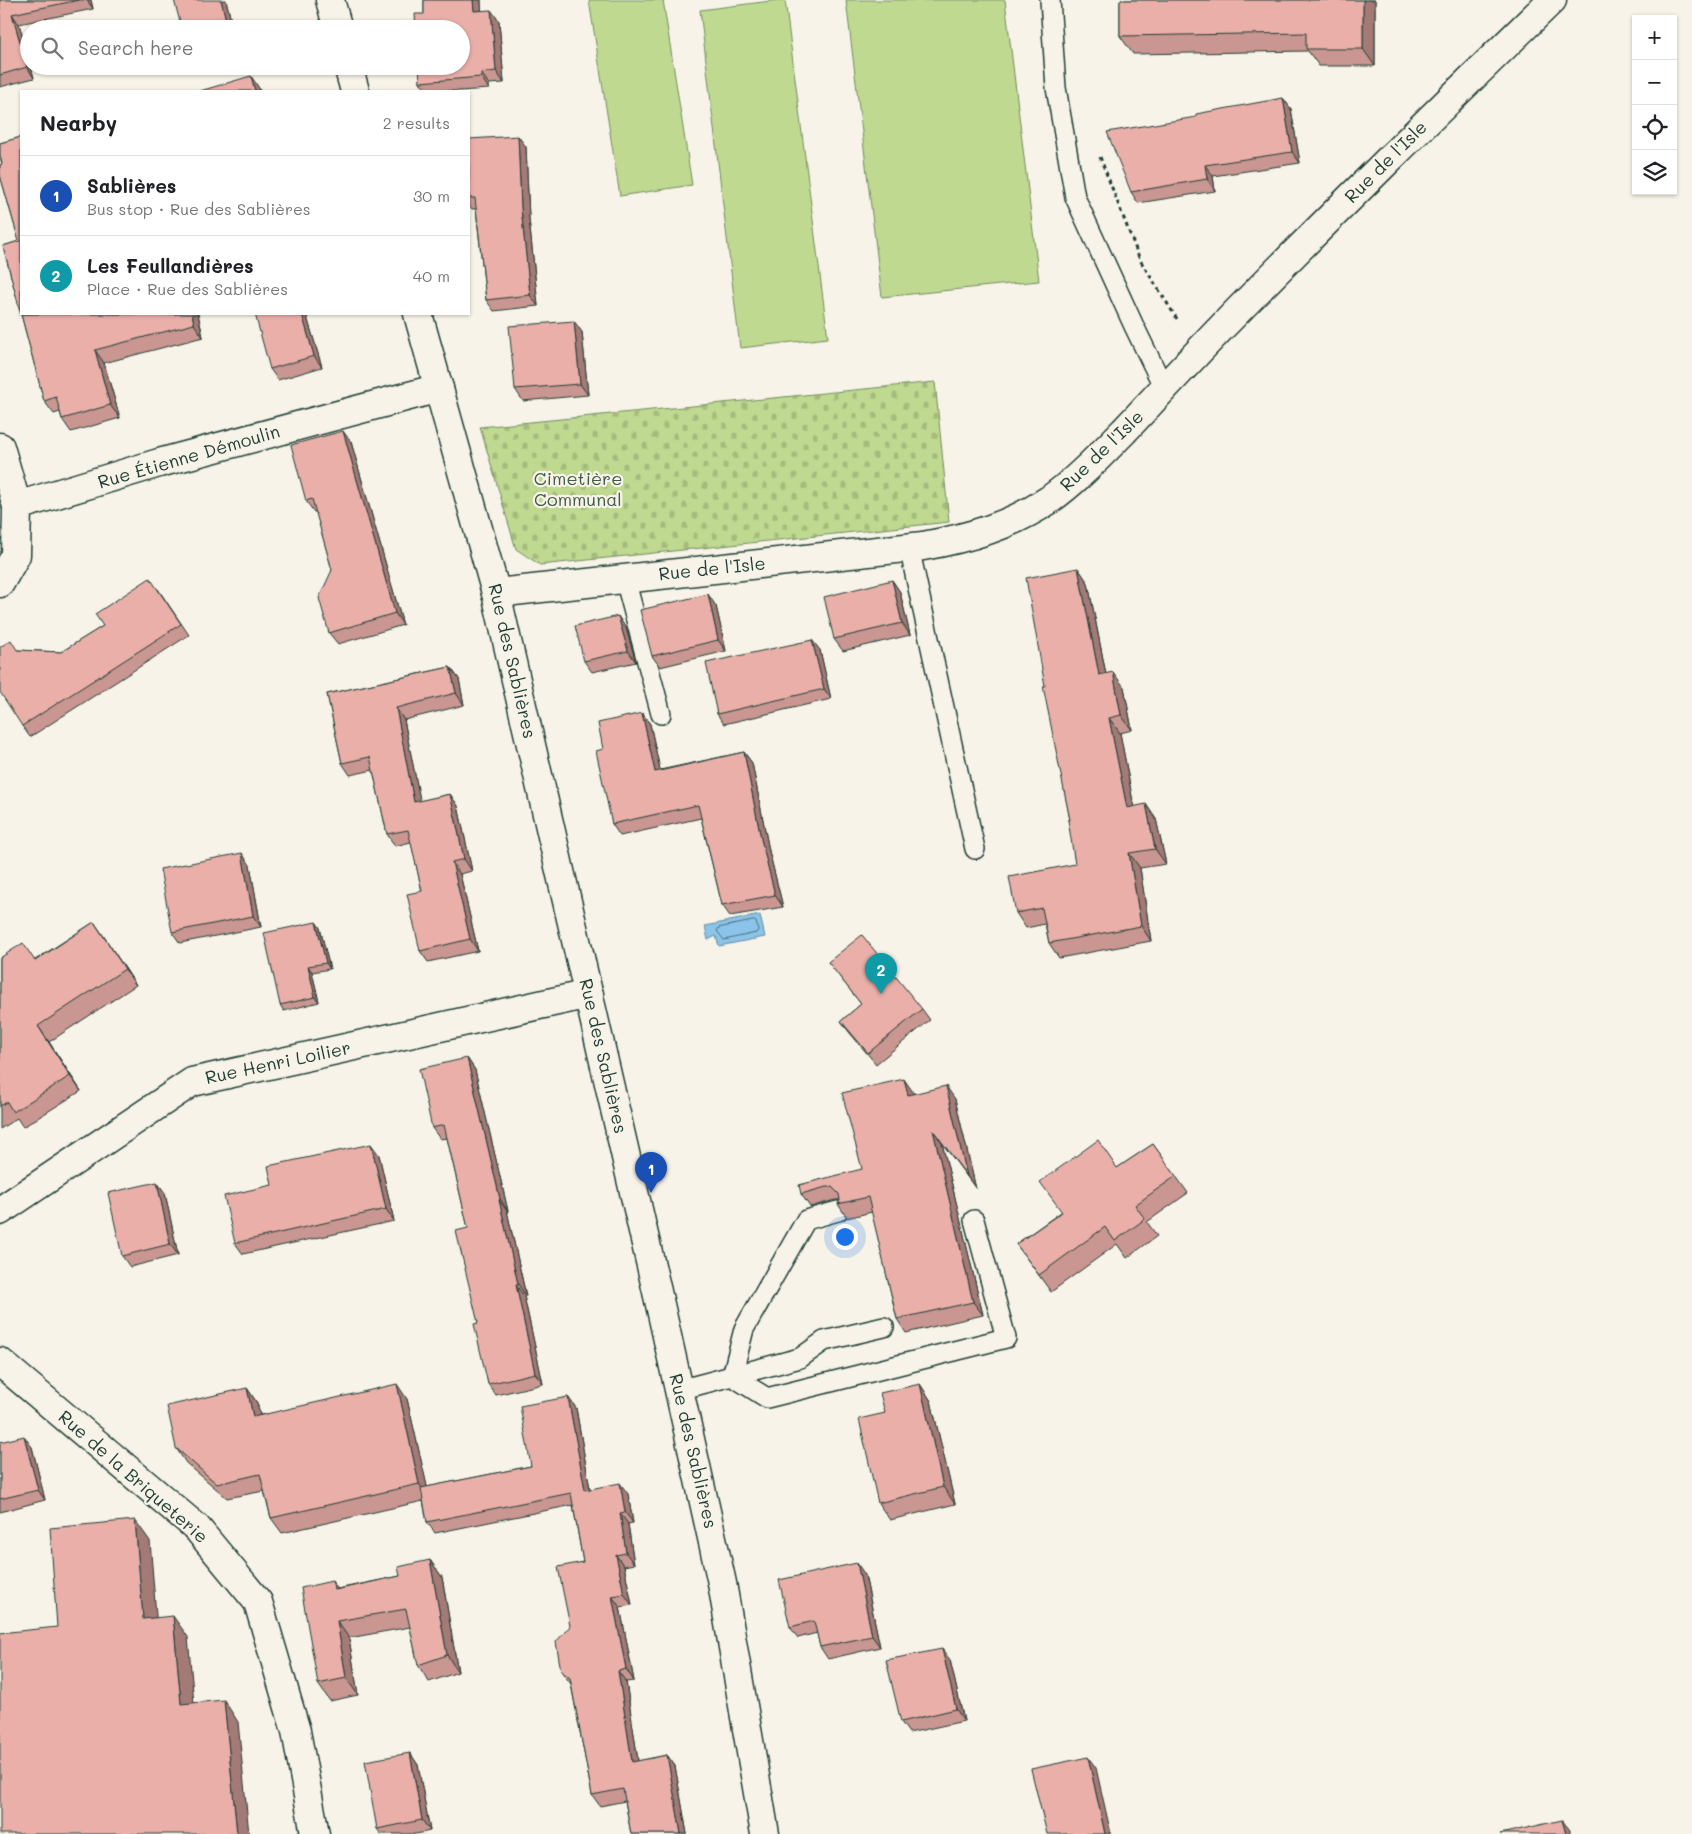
<!DOCTYPE html>
<html lang="en">
<head>
<meta charset="utf-8">
<style>
  :root { --surface:#fff; --page:#f6f6f6; --text:#202124; --muted:#757577; --line:#e0e0e0; --accent:#7c3aed }
  body { margin:0; font-family:Mali,sans-serif; background:var(--page); color:var(--text) }
  .controls { position:absolute; right:15px; top:15px; display:grid; overflow:hidden; border-radius:0px; box-shadow:0 1px 4px #0004 }
  .controls button { width:45px; height:45px; display:grid; place-items:center; padding:0; border:0; border-bottom:1px solid var(--line); background:var(--surface); color:var(--text); font:25px sans-serif }
  .you { position:absolute; left:844px; top:1236px; width:18px; height:18px; margin:-12px; border:4px solid #fff; border-radius:50%; background:#1a73e8; box-shadow:0 0 0 8px #1a73e833 }
  .badge { display:grid; place-items:center; width:32px; height:32px; border-radius:50%; background:var(--accent); color:#fff; font-size:16px; font-weight:700 }
  .pin { position:absolute; translate:-50% -41px; filter:drop-shadow(0 1px 2px #0008) }
  .pin::after { content:''; position:absolute; top:26px; width:18px; height:15px; background:inherit; clip-path:polygon(0 0,100% 0,50% 100%) }
  .list { margin:0; padding:0; list-style:none }
  h2 { display:flex; justify-content:space-between; align-items:center; height:65px; margin:0; padding:0 20px; font-size:21px }
  h2 small { font-size:16px; font-weight:400; color:var(--muted) }
  .list li { display:grid; grid-template-columns:32px 1fr auto; gap:15px; align-items:center; box-sizing:border-box; height:80px; padding:0 20px; border-top:1px solid var(--line) }
  .list b { display:block; font-size:19px; white-space:nowrap }
  .list p { margin:0; font-size:16px; white-space:nowrap; color:var(--muted) }
  .list em { font-size:16px; font-style:normal; color:var(--muted) }
  .icon { flex:none; width:28px; height:28px; fill:none; stroke:currentColor; stroke-width:2; stroke-linecap:round; stroke-linejoin:round }
  .map { position:relative; flex:none; width:1692px; height:1834px; overflow:hidden }
  .search { position:absolute; background:var(--surface); box-shadow:0 1px 4px #0004; left:20px; top:20px; width:450px; height:55px; display:flex; align-items:center; gap:12px; box-sizing:border-box; padding:0 18px; border-radius:28px; color:var(--muted); font-size:19px }
  .panel { position:absolute; background:var(--surface); box-shadow:0 1px 4px #0004; left:20px; top:90px; width:450px; height:225px; border-radius:0px }
  .map>svg:first-child { display:block }
  .cemetery { fill:url(#cemetery-stones); stroke:#708b62 }
  .pitch { fill:#c0d990; stroke:#708b62 }
  .water { fill:#8bc3e9; stroke:#608da1 }
  .lines { fill:none; stroke-linecap:round; stroke-linejoin:round }
  .shore { stroke:#4a737c; stroke-width:1 }
  .service-casing { stroke:#1f3d34; stroke-width:22 }
  .minor-casing { stroke:#1f3d34; stroke-width:31 }
  .tertiary-casing { stroke:#1f3d34; stroke-width:31 }
  .path { stroke:#1f3d34; stroke-width:3; stroke-dasharray:4 4; stroke-linecap:butt }
  .service { stroke:#f7f3e8; stroke-width:19 }
  .minor { stroke:#f7f3e8; stroke-width:28 }
  .tertiary { stroke:#f7f3e8; stroke-width:28 }
  .wall { fill:#c99691; stroke:#1f3d34 }
  .shaded-wall { fill:#a47a76; stroke:#1f3d34 }
  .building { fill:#eaafa9; stroke:#1f3d34 }
  .labels { text-anchor:middle; stroke-width:4.5; stroke-linejoin:round; paint-order:stroke }
  .street-label { font-size:18px; fill:#1f3d34; stroke:#f7f3e8 }
  .park-label { font-size:18px; fill:#3f5c46; stroke:#f7f3e8 }
</style>
</head>
<body>
<div class="map">
<svg width="1692" height="1834" viewBox="0 0 1692 1834">
  <defs>
    <pattern id="cemetery-stones" width="16" height="16" patternUnits="userSpaceOnUse" patternTransform="scale(1.25)"><rect width="16" height="16" fill="#c0d990"/><path d="M2 7V4a2 2 0 0 1 4 0v3zM10 15v-3a2 2 0 0 1 4 0v3z" fill="#a5bb7d"/></pattern>
  </defs>
  <rect width="100%" height="100%" fill="#f7f3e8"/>
  <filter id="ink" filterUnits="userSpaceOnUse"><feTurbulence type="fractalNoise" baseFrequency=".02" numOctaves="2"/><feDisplacementMap in="SourceGraphic" scale="10" xChannelSelector="R" yChannelSelector="G"/><feConvolveMatrix kernelMatrix="1 2 1 2 8 2 1 2 1" color-interpolation-filters="sRGB"/></filter>
  <g filter="url(#ink)">
    <path class="cemetery" d="M935,382l14,140 -409,43 -24,-16 -36,-122z"/>
    <g class="pitch">
      <path d="M589,0h74l29,185 -72,11z"/>
      <path d="M779,0h6l43,338 -88,10 -40,-338z"/>
      <path d="M846,0h159l34,281 -157,16z"/>
    </g>
    <path class="water" d="M760,915l5,22 -46,9 -3,-10 -8,4 -3,-14z"/>
    <g class="lines">
      <path class="shore" d="M754,921l2,1 2,8 -2,3 -32,7 -7,-9 2,-3z"/>
      <defs>
        <g id="service">
          <path d="M1050,0l6,88 19,109 59,129 30,62"/>
          <path d="M909,547l66,302"/>
          <path d="M625,579l36,135"/>
          <path d="M732,1376l35,22 239,-60 -32,-118"/>
          <path d="M732,1376l12,-47 62,-109 32,-9"/>
          <path d="M679,1390l121,-32 24,-17 60,-14"/>
        </g>
        <g id="minor">
          <path d="M0,447l17,59"/>
          <path d="M0,583l16,-28 1,-49 142,-43 280,-75"/>
          <path d="M496,593l427,-47c45,-8 87,-20 126,-46 28,-20 51,-45 75,-69 33,-35 66,-71 99,-105 108,-111 218,-218 329,-326"/>
          <path d="M0,1211l192,-129 397,-88"/>
          <path d="M0,1362l196,165 62,75 38,129 19,103"/>
        </g>
        <g id="tertiary">
          <path d="M330,0l8,29"/>
          <path d="M348,66l7,25"/>
          <path d="M418,314l78,279 165,716 61,274 43,251"/>
        </g>
      </defs>
      <use href="#service" class="service-casing"/>
      <use href="#minor" class="minor-casing"/>
      <use href="#tertiary" class="tertiary-casing"/>
      <path class="path" d="M1100,157l40,103 39,62"/>
      <use href="#service" class="service"/>
      <use href="#minor" class="minor"/>
      <use href="#tertiary" class="tertiary"/>
    </g>
    <g class="wall">
      <path d="M0,0h91l2,9 -74,15 15,54 -34,9z"/>
      <path d="M226,0l7,29h-51z"/>
      <path d="M424,0h57v10l18,11 5,62 -15,1v5l-29,2h-33l-7,-9 4,-68z"/>
      <path d="M1120,0h255v66h-56l-11,-15 -175,3 -13,-18z"/>
      <path d="M1283,98l8,11 9,54 -87,13 2,15 -77,12 -7,-11 65,-75z"/>
      <path d="M518,136l8,11 3,72 9,87 -44,5 -8,-11 -10,-91h-4l-3,-4v-7z"/>
      <path d="M21,137v177h177l5,23 -99,26 16,55 -49,14 -9,-13 -2,-7 -6,2 -10,-13 -41,-155 16,-5 -19,-66v-10l2,-1 -2,-8v-13z"/>
      <path d="M306,314l16,53 -44,13 -8,-11z"/>
      <path d="M582,332l6,63 -65,6 -8,-12z"/>
      <path d="M351,442l52,183 -65,19 -9,-11 3,-63 -16,-58h-2l-8,-11z"/>
      <path d="M1078,568l10,15 18,91 18,13 8,43 -12,3 14,74 22,12 10,45 -26,4 11,73 -92,17 -10,-15 -4,-19 -19,4 -10,-15 59,-49 -5,-44 -25,-134z"/>
      <path d="M892,580l8,12 10,43 -67,16 -9,-12z"/>
      <path d="M158,589l31,46 -159,102 -8,-11 -5,-76 44,2 42,-26z"/>
      <path d="M716,606l10,45 -66,16 -8,-11z"/>
      <path d="M626,628l10,34 -44,10 -8,-11z"/>
      <path d="M820,650l11,49 -107,25 -7,-10z"/>
      <path d="M450,667l9,12 5,26 -60,15 16,81 30,-7 8,12 14,65 -12,3 18,77 -50,11 -8,-11 2,-60 -11,-49 -16,4 -8,-12 -14,-64 -23,5 -8,-12 -15,-69z"/>
      <path d="M642,713l8,11 10,46 84,-18 8,11 17,88 14,56 -53,9 -8,-11 -21,-87 -81,18 -8,-12 -9,-75z"/>
      <path d="M250,865l11,62 -81,16 -8,-11z"/>
      <path d="M94,922l42,63 -87,57 32,49 -58,36 -6,-9 -17,11v-171l35,2z"/>
      <path d="M316,922l4,6 10,41 -18,3 7,30 -35,9 -4,-6z"/>
      <path d="M828,962l94,47 8,11 -54,44 -27,-32 -8,-11 20,-17z"/>
      <path d="M467,1058l8,12 33,141h-1l19,85h-2l19,88 -47,11 -8,-11 -10,-61 -10,-95 -21,-90 -7,1 -8,-11z"/>
      <path d="M913,1092l1,2 41,5 21,90 -34,-46 41,172 -77,18 -9,-14 -25,-107 -25,6 -9,-14 2,-4h-5l-25,7 -9,-13 61,-25z"/>
      <path d="M1153,1144l35,49 -41,29 10,14 -30,22 -10,-14 -66,48 -35,-48 45,-32 56,-44z"/>
      <path d="M379,1155l15,66 -151,33 -8,-11 37,-58z"/>
      <path d="M157,1182l8,11 13,62 -48,12 -8,-11z"/>
      <path d="M920,1384l11,17 24,103 -65,16 -12,-17 7,-90z"/>
      <path d="M247,1388l10,15 3,12 147,-16 20,88 104,-21 37,-69 8,11 14,81 38,5 5,29 -5,1 6,40 -10,2 8,39 -12,2 14,74 -8,1 12,79 29,-6 8,11 12,68h-56l-6,-33 -25,5 -8,-11 -21,-111 -10,-13 22,-109 -10,-57 -138,28 -8,-11 -4,-21 -141,32 -11,-15 -7,-27 -37,7 -41,-35 -10,-15z"/>
      <path d="M0,1442l32,5 13,53 -45,12z"/>
      <path d="M430,1560l12,17 16,95 -29,10 -11,-17 -8,-38 -61,11 9,57 -28,6 -12,-17 19,-95 63,-13z"/>
      <path d="M865,1575l15,72 -52,12 -8,-12 -3,-14 -19,5 -8,-11z"/>
      <path d="M942,1649l8,11 14,61 -55,12 -8,-11z"/>
      <path d="M410,1753l8,12 12,66 -14,3h-35l-4,-5z"/>
    </g>
    <g class="shaded-wall">
      <path d="M87,0h4l2,9z"/>
      <path d="M221,0h5l7,29h-1l-6,-9z"/>
      <path d="M473,0h8l1,22 -8,-11z"/>
      <path d="M1363,0h12v66l-12,-17z"/>
      <path d="M491,10l8,11 5,62 -8,-12z"/>
      <path d="M12,14l7,10 10,34v8h2l3,12 -7,-11z"/>
      <path d="M481,73l8,11v5l-8,-12z"/>
      <path d="M251,76l8,12 1,3h-5z"/>
      <path d="M1283,98l8,11 9,54 -8,-11z"/>
      <path d="M518,136l8,11 3,72 9,87 -8,-11 -9,-87z"/>
      <path d="M1205,165l8,11 2,15 -8,-12z"/>
      <path d="M192,314h6l5,23 -9,-13z"/>
      <path d="M302,314h4l16,53 -8,-11z"/>
      <path d="M574,321l8,11 6,63 -8,-11z"/>
      <path d="M95,350l9,13 16,55 -10,-13z"/>
      <path d="M343,431l8,11 52,183 -8,-12z"/>
      <path d="M1078,568l10,15 21,107 -10,-15z"/>
      <path d="M892,580l8,12 10,43 -8,-12z"/>
      <path d="M708,594l8,12 10,45 -8,-11z"/>
      <path d="M618,616l8,12 10,34 -8,-11z"/>
      <path d="M812,640l8,10 11,49 -7,-10z"/>
      <path d="M450,667l9,12 5,26 -8,-12z"/>
      <path d="M1113,672l11,15 8,43 -11,-15z"/>
      <path d="M396,708l8,12 19,94 -9,-12z"/>
      <path d="M642,713l8,11 13,59 -8,-11z"/>
      <path d="M1109,718l11,15 17,90 -10,-15z"/>
      <path d="M744,752l8,11 17,88 14,56 -8,-12 -14,-56z"/>
      <path d="M450,794l8,12 14,65 -8,-12z"/>
      <path d="M1146,804l10,15 10,45 -11,-15z"/>
      <path d="M242,853l8,12 11,62 -8,-11z"/>
      <path d="M1129,853l11,15 11,73 -10,-15z"/>
      <path d="M452,862l8,12 18,77 -8,-12z"/>
      <path d="M94,922l11,16 31,47 -11,-16z"/>
      <path d="M316,922l4,6 10,41 -4,-6z"/>
      <path d="M308,966l4,6 7,30 -4,-5z"/>
      <path d="M38,1026l11,16 32,49 -11,-15z"/>
      <path d="M467,1058l8,12 33,141 -8,-12z"/>
      <path d="M904,1079l9,13 5,17 -10,-14z"/>
      <path d="M946,1086l9,13 21,90 -9,-13z"/>
      <path d="M933,1130l9,13 41,172 -10,-13z"/>
      <path d="M371,1144l8,11 15,66 -8,-12z"/>
      <path d="M157,1182l8,11 13,62 -8,-11z"/>
      <path d="M499,1200l8,11 19,85 -8,-12z"/>
      <path d="M516,1285l8,11 19,88 -8,-11z"/>
      <path d="M397,1384l10,15 23,100 -11,-15z"/>
      <path d="M920,1384l11,17 24,103 -12,-17z"/>
      <path d="M247,1388l10,15 7,28 -11,-14z"/>
      <path d="M568,1397l8,11 16,93 -7,-11z"/>
      <path d="M24,1436l8,11 13,53 -7,-10z"/>
      <path d="M620,1483l8,11 5,29 -8,-11z"/>
      <path d="M620,1513l8,11 6,40 -8,-11z"/>
      <path d="M135,1520l15,21 8,99 -15,-21z"/>
      <path d="M616,1555l8,11 8,39 -8,-11z"/>
      <path d="M430,1560l12,17 16,95 -11,-17z"/>
      <path d="M857,1563l8,12 15,72 -8,-11z"/>
      <path d="M332,1581l12,17 -9,-8z"/>
      <path d="M612,1596l8,11 14,74 -8,-12z"/>
      <path d="M173,1616l15,21 8,88 -15,-21z"/>
      <path d="M337,1621l12,17 9,57 -12,-17z"/>
      <path d="M942,1649l8,11 14,61 -8,-12z"/>
      <path d="M618,1671l8,11 14,92 -8,-12z"/>
      <path d="M224,1700l14,22 11,112h-12z"/>
      <path d="M410,1753l8,12 12,66 -8,-11z"/>
      <path d="M667,1755l8,11 12,68h-6z"/>
      <path d="M1088,1757l8,11 15,66h-6z"/>
      <path d="M1562,1820l8,10v4h-4z"/>
    </g>
    <g class="building">
      <path d="M0,0h79l-67,14 15,53 -27,8z"/>
      <path d="M174,0h47l5,20 -30,9h-14z"/>
      <path d="M424,0h49l1,11 17,-1 5,61 -15,2v4l-61,5 -1,-16h42v-37h-45l-1,-15h9z"/>
      <path d="M1120,0h243v49h-57v-16l-186,3z"/>
      <path d="M251,76l4,15h-55z"/>
      <path d="M1283,98l9,54 -87,13 2,14 -76,13 -24,-60 89,-15v-3z"/>
      <path d="M518,136l3,72 9,87 -44,5 -11,-102h-6v-59z"/>
      <path d="M21,137v177h171l2,10 -99,26 15,55 -48,14 -6,-22 -12,4 -41,-155 16,-5 -19,-66v-10l2,-1 -2,-8v-13z"/>
      <path d="M255,314h47l12,42 -44,13z"/>
      <path d="M574,321l6,63 -65,5 -6,-63z"/>
      <path d="M343,431l52,182 -66,20 -10,-35 13,-28 -20,-71 -6,2 -15,-56z"/>
      <path d="M1078,568l21,107 14,-3 8,43 -12,3 18,90 19,-4 9,45 -26,4 12,73 -92,17 -7,-35 -26,5 -7,-36 66,-13 -7,-44h2l-27,-134h2l-19,-108z"/>
      <path d="M150,578l31,46 -159,102 -22,-34v-45l11,-7 6,10 44,2 42,-26 -8,-12z"/>
      <path d="M892,580l10,43 -68,16 -10,-42z"/>
      <path d="M708,594l10,46 -66,16 -12,-46z"/>
      <path d="M618,616l10,35 -44,10 -9,-35z"/>
      <path d="M812,640l12,49 -107,25 -11,-51z"/>
      <path d="M450,667l6,26 -60,15 18,94 36,-8 14,65 -12,3 18,77 -50,12 -13,-57 15,-3 -14,-61 -21,4 -17,-77 -28,6 -15,-69z"/>
      <path d="M642,713l13,59 89,-20 17,87 14,56 -53,10 -24,-100 -86,19 -16,-73 7,-2 -5,-26z"/>
      <path d="M242,853l11,63 -81,16 -12,-63z"/>
      <path d="M94,922l31,47 -87,57 32,50 -57,36 -6,-10 -7,4v-148l23,-15 12,18z"/>
      <path d="M316,922l10,41 -18,3 7,31 -35,8 -16,-72z"/>
      <path d="M862,935l60,74 -54,44 -27,-32 20,-17 -33,-42z"/>
      <path d="M467,1058l33,141 -1,1 19,84 -2,1 19,88 -47,11 -14,-60 4,-1 -22,-92 12,-3 -24,-103 -12,3 -13,-59z"/>
      <path d="M904,1079l4,16 38,-9 21,90 -34,-46 40,172 -76,17 -29,-122 -30,7 2,-4 -1,-6 -7,-7h-6l-25,7 -2,-9 63,-16 -20,-76z"/>
      <path d="M1098,1140l19,28 36,-24 23,32 -41,29 10,14 -30,22 -10,-14 -66,48 -23,-31 46,-32 -22,-30z"/>
      <path d="M371,1144l15,65 -151,34 -11,-47 48,-11 -4,-19z"/>
      <path d="M157,1182l13,62 -48,12 -14,-63z"/>
      <path d="M397,1384l22,100 -148,34 -11,-44 -43,10 -41,-36 -9,-42 80,-18 6,29z"/>
      <path d="M920,1384l23,103 -65,16 -19,-84 26,-6 -5,-20z"/>
      <path d="M568,1397l17,93 35,-7 5,29 -5,1 6,40 -10,2 8,39 -12,2 14,73 -8,2 14,91 35,-7 14,79h-50l-8,-45 -31,6 -22,-117 -9,-7 -5,-29 14,-16 -12,-59 25,-5 -12,-69 -144,29 -6,-34 110,-22 -11,-60z"/>
      <path d="M24,1436l14,54 -38,9v-57z"/>
      <path d="M135,1520l8,99 30,-3 8,88 43,-4 13,134h-237v-201l57,-6 -7,-99z"/>
      <path d="M430,1560l17,95 -29,10 -12,-56 -69,12 9,57 -28,6 -17,-96 31,-7 3,9 65,-14 -2,-9z"/>
      <path d="M857,1563l15,73 -52,11 -6,-26 -24,6 -11,-47z"/>
      <path d="M942,1649l14,60 -55,13 -15,-62z"/>
      <path d="M410,1753l12,67 -45,9 -12,-68z"/>
      <path d="M1088,1757l17,77h-58l-16,-65z"/>
      <path d="M1562,1820l4,14h-66z"/>
    </g>
  </g>
  <g class="labels">
    <g class="street-label">
      <text transform="translate(1386 162) rotate(-45)" y="6">Rue de l'Isle</text>
      <text transform="translate(1102 451) rotate(-44)" y="6">Rue de l'Isle</text>
      <text transform="translate(189 457) rotate(-16)" y="6">Rue Étienne Démoulin</text>
      <text transform="translate(712 569) rotate(-6)" y="6">Rue de l'Isle</text>
      <text transform="translate(512 661) rotate(77)" y="6">Rue des Sablières</text>
      <text transform="translate(603 1056) rotate(77)" y="6">Rue des Sablières</text>
      <text transform="translate(278 1063) rotate(-12)" y="6">Rue Henri Loilier</text>
      <text transform="translate(693 1451) rotate(77)" y="6">Rue des Sablières</text>
      <text transform="translate(133 1477) rotate(41)" y="6">Rue de la Briqueterie</text>
    </g>
    <g class="park-label">
      <text x="578" y="485">Cimetière<tspan x="578" dy="21">Communal</tspan></text>
    </g>
  </g>
</svg>
<div class="controls">
<button>+</button>
<button>−</button>
<button><svg class="icon" aria-label="locate" viewBox="0 0 24 24"><circle cx="12" cy="12" r="6"/><path d="M12 2v4M12 18v4M2 12h4M18 12h4"/></svg></button>
<button><svg class="icon" aria-label="layers" viewBox="0 0 24 24"><path d="M12 4l9 5-9 5-9-5zM3 14l9 5 9-5"/></svg></button>
</div>
<div class="you"></div>
<div class="pin badge" style="left:651px;top:1193px;background:#1a4fb4">1</div>
<div class="pin badge" style="left:881px;top:994px;background:#0f9aa8">2</div>
<div class="search"><svg class="icon" aria-label="search" viewBox="0 0 24 24"><circle cx="10" cy="10" r="6"/><path d="M15 15l6 6"/></svg>Search here</div>
<section class="panel">
<h2>Nearby<small>2 results</small></h2>
<ul class="list">
<li><span class="badge" style="background:#1a4fb4">1</span><div><b>Sablières</b><p>Bus stop · Rue des Sablières</p></div><em>30 m</em></li>
<li><span class="badge" style="background:#0f9aa8">2</span><div><b>Les Feullandières</b><p>Place · Rue des Sablières</p></div><em>40 m</em></li>
</ul>
</section>
</div>
</body>
</html>
